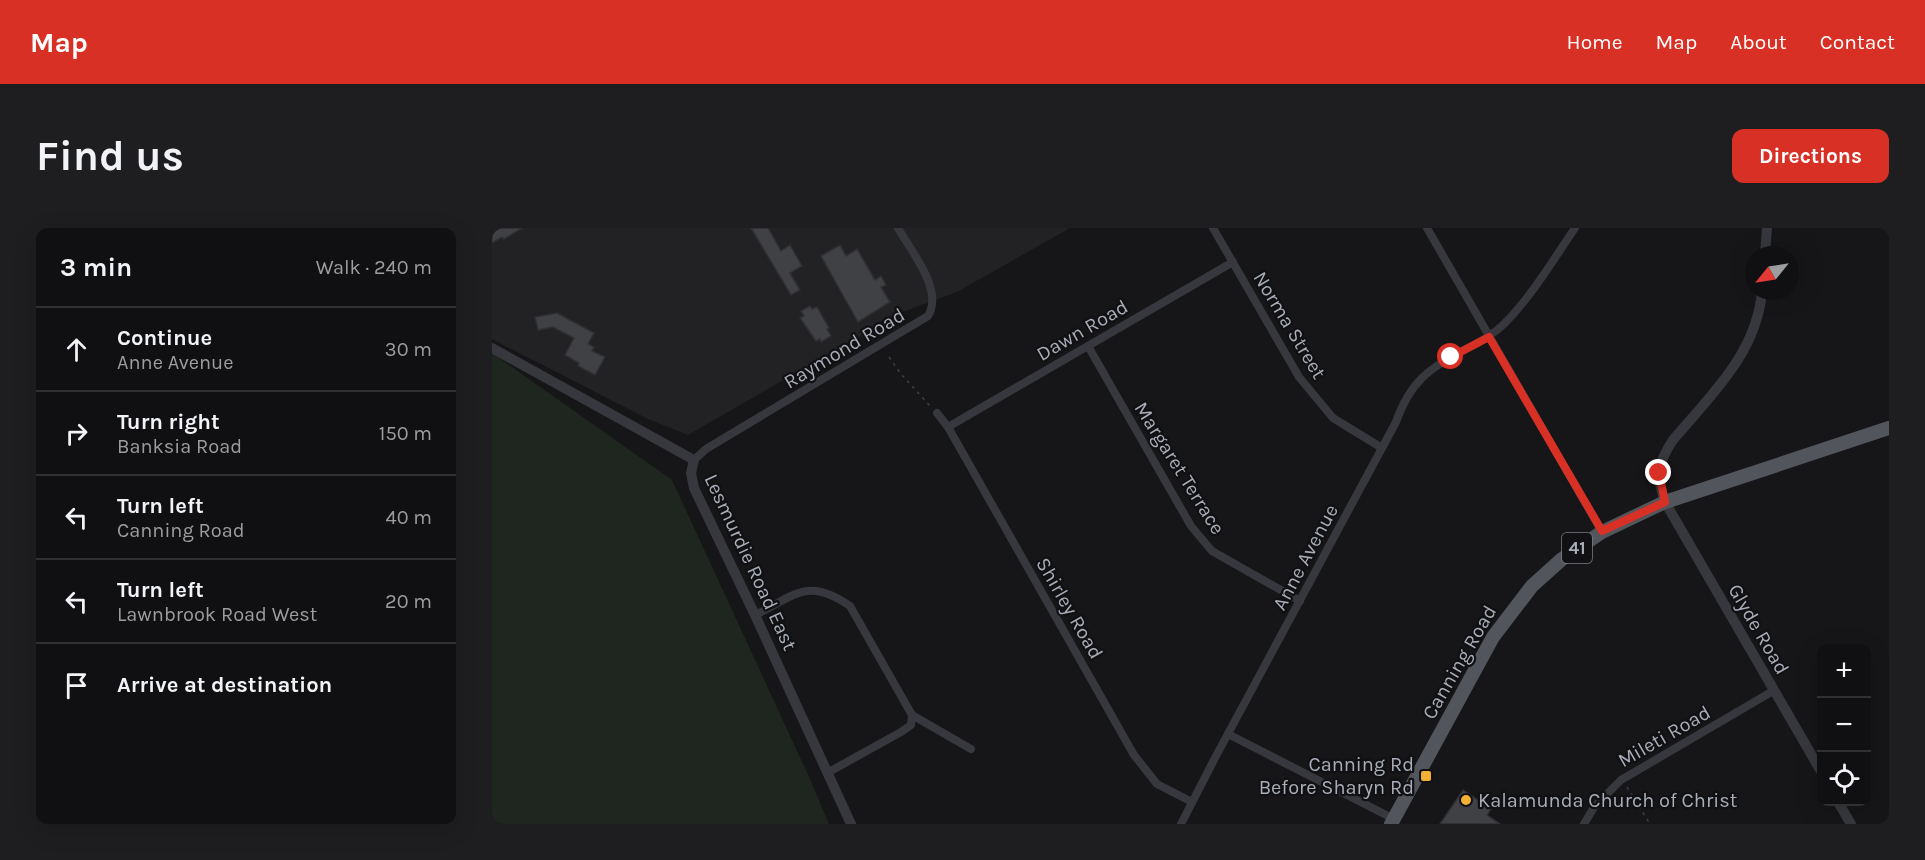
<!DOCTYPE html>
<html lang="en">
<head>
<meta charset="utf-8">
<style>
  :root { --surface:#101012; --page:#1e1e20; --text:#f1f3f6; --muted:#9c9d9f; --line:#303032; --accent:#d93025 }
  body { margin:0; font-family:Karla,sans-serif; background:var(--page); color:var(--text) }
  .controls { position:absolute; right:18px; bottom:18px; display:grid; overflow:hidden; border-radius:12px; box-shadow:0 6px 24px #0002 }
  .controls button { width:54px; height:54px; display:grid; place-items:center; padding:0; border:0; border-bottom:2px solid var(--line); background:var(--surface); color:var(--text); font:30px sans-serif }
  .compass { position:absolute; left:1253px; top:18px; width:54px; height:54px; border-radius:50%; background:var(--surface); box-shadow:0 6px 24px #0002; rotate:240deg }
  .stop { position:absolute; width:18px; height:18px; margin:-14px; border:4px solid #d93025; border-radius:50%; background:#fff }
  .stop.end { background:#d93025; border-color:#fff; box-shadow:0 2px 6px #0008 }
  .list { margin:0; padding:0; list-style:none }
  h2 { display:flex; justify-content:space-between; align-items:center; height:78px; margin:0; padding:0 24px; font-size:26px }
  h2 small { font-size:20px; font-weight:400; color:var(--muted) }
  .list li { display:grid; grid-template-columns:39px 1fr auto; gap:18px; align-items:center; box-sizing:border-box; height:84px; padding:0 24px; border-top:2px solid var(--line) }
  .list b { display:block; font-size:22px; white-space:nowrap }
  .list p { margin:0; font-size:20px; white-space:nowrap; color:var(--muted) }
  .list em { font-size:20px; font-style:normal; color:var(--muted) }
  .icon { flex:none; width:33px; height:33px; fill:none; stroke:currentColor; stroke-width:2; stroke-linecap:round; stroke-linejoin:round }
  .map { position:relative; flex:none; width:1397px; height:596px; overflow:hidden; border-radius:12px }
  header { display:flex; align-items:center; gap:36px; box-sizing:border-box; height:84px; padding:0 30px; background:var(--accent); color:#fff }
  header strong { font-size:28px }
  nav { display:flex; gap:33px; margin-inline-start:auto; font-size:21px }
  .intro { display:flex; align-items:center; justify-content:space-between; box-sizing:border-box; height:144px; padding:0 36px }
  h1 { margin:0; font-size:42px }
  .button { padding:15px 27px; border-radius:12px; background:var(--accent); color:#fff; font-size:21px; font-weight:700 }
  main { display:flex; gap:36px; padding:0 36px }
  aside { flex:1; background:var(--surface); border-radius:12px; box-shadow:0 6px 24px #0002 }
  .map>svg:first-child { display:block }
  .built { fill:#222225 }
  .green { fill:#1e261f }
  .building { fill:#404145; stroke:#303034; stroke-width:1.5 }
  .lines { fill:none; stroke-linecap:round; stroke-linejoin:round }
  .path { stroke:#3d3f44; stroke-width:1.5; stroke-dasharray:3 4.5; stroke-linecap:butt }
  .minor { stroke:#37383d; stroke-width:8 }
  .tertiary { stroke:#37383d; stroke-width:10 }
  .primary { stroke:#53555c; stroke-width:14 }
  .route { stroke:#d93025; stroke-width:8 }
  .poi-dot { fill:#f2b134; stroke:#111113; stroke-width:2 }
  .labels { text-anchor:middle; stroke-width:4.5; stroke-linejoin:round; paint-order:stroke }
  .shield { fill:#111113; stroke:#7b7e86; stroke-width:1.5 }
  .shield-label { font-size:18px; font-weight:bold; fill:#a8adb8 }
  .street-label { font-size:20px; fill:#a8adb8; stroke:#111113 }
  .poi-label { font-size:20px; fill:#a8adb8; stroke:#111113; text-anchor:end }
</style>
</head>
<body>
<header>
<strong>Map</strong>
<nav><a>Home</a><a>Map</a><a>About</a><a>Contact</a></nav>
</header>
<div class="intro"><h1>Find us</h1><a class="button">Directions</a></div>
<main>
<aside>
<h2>3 min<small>Walk · 240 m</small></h2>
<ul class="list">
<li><svg class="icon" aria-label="ahead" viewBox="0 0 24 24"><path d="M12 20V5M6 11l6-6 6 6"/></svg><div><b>Continue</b><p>Anne Avenue</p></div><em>30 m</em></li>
<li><svg class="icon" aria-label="right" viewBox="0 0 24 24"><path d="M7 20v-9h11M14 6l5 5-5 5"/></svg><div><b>Turn right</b><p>Banksia Road</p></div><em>150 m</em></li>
<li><svg class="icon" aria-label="left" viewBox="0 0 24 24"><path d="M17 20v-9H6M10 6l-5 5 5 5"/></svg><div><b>Turn left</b><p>Canning Road</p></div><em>40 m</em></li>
<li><svg class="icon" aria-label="left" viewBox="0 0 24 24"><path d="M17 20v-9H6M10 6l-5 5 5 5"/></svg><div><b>Turn left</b><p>Lawnbrook Road West</p></div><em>20 m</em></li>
<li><svg class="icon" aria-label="arrive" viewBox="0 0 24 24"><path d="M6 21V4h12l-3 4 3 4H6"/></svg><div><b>Arrive at destination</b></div></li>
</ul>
</aside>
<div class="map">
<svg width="1397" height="596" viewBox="0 0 1397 596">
  <rect width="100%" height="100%" fill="#161618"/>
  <path class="built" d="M0,0h578l-113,64 -55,20 -214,123 -40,-16 -156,-80z"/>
  <path class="green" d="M0,125l180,127 138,299 19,45h-337z"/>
  <g class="building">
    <path d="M0,0h30l-18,11 -2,-2 -10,6z"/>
    <path d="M259,0h17l13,23 9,-6 12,21 -12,7 10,17 -9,5z"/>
    <path d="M348,17l6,11 11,-7 18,31 6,-4 5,9 -5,2 9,15 -32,20 -37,-66z"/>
    <path d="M318,78l2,3 5,-2 12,21 -2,1 4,7 -10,6 -1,-3 -4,2 -16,-23 4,-2 -3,-5z"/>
    <path d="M65,85l37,20 -6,11 6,3 -2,4 13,6 -10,18 -17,-9 1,-3 -14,-8 9,-17 -21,-11 -15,3 -3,-13z"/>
    <path d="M971,562l28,19 -4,6 13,9h-60z"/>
  </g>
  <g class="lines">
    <g class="path">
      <path d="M397,129l12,17 30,33"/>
      <path d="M1135,559l23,37"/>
    </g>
    <g class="minor">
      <path d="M721,0l86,149 34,41 49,30"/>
      <path d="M935,0l175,304"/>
      <path d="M596,118l103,180 21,25 88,50"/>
      <path d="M445,185l11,14 186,328 23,29 35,18"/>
      <path d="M456,199l285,-165"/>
      <path d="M202,232l12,-11 222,-133c16,-26 -17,-65 -30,-88"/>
      <path d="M263,387c40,-19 52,-39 95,-9l62,109"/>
      <path d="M736,506l166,85"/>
      <path d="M335,545l74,-41 10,-7 1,-10 59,34"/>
      <path d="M689,596l35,-68 180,-334c14,-40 33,-54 70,-73 14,-7 27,-14 38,-25 28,-28 49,-64 71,-96"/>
      <path d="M1092,596l10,-17 27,-27 152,-89"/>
    </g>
    <g class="tertiary">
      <path d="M1273,27l2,-27"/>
      <path d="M1270,63c-5,62 -51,104 -89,149 -16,24 -17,35 -8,62l157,271"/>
      <path d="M0,120l202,112 -3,13 3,15 61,127 96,209"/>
      <path d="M1346,574l13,22"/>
    </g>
    <path class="primary" d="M899,596l102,-187 39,-51 30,-27 40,-27 63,-30 224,-74"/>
  </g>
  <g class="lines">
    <path class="route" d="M959,129l38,-20 113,194 63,-29 -6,-29"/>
  </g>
  <g class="poi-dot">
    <rect x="928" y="542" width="12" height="12" rx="3"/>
    <circle cx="974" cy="572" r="6"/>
  </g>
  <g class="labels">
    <rect class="shield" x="1070" y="305" width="30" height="30" rx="4.5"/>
    <g class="shield-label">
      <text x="1085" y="326">41</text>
    </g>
    <g class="street-label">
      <text transform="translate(798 97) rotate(59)" y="7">Norma Street</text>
      <text transform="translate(590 102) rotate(-30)" y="7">Dawn Road</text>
      <text transform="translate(352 120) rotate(-31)" y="7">Raymond Road</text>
      <text transform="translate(688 240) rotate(58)" y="7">Margaret Terrace</text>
      <text transform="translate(813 329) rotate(-62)" y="7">Anne Avenue</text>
      <text transform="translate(259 334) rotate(65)" y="7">Lesmurdie Road East</text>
      <text transform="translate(578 380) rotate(60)" y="7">Shirley Road</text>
      <text transform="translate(1267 401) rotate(60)" y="7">Glyde Road</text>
      <text transform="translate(967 434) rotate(-60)" y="7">Canning Road</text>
      <text transform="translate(1172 508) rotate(-30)" y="7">Mileti Road</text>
    </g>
    <g class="poi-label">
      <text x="922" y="543">Canning Rd<tspan x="922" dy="23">Before Sharyn Rd</tspan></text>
      <text x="986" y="579" text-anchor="start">Kalamunda Church of Christ</text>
    </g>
  </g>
</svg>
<div class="controls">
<button>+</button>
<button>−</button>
<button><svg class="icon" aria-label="locate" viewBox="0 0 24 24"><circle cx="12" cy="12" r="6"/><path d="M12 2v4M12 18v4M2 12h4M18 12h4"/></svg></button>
</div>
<svg class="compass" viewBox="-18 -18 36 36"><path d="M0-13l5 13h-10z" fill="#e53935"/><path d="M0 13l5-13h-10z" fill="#9c9d9f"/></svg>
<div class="stop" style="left:959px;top:129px"></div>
<div class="stop end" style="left:1167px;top:245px"></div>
</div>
</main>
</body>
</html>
